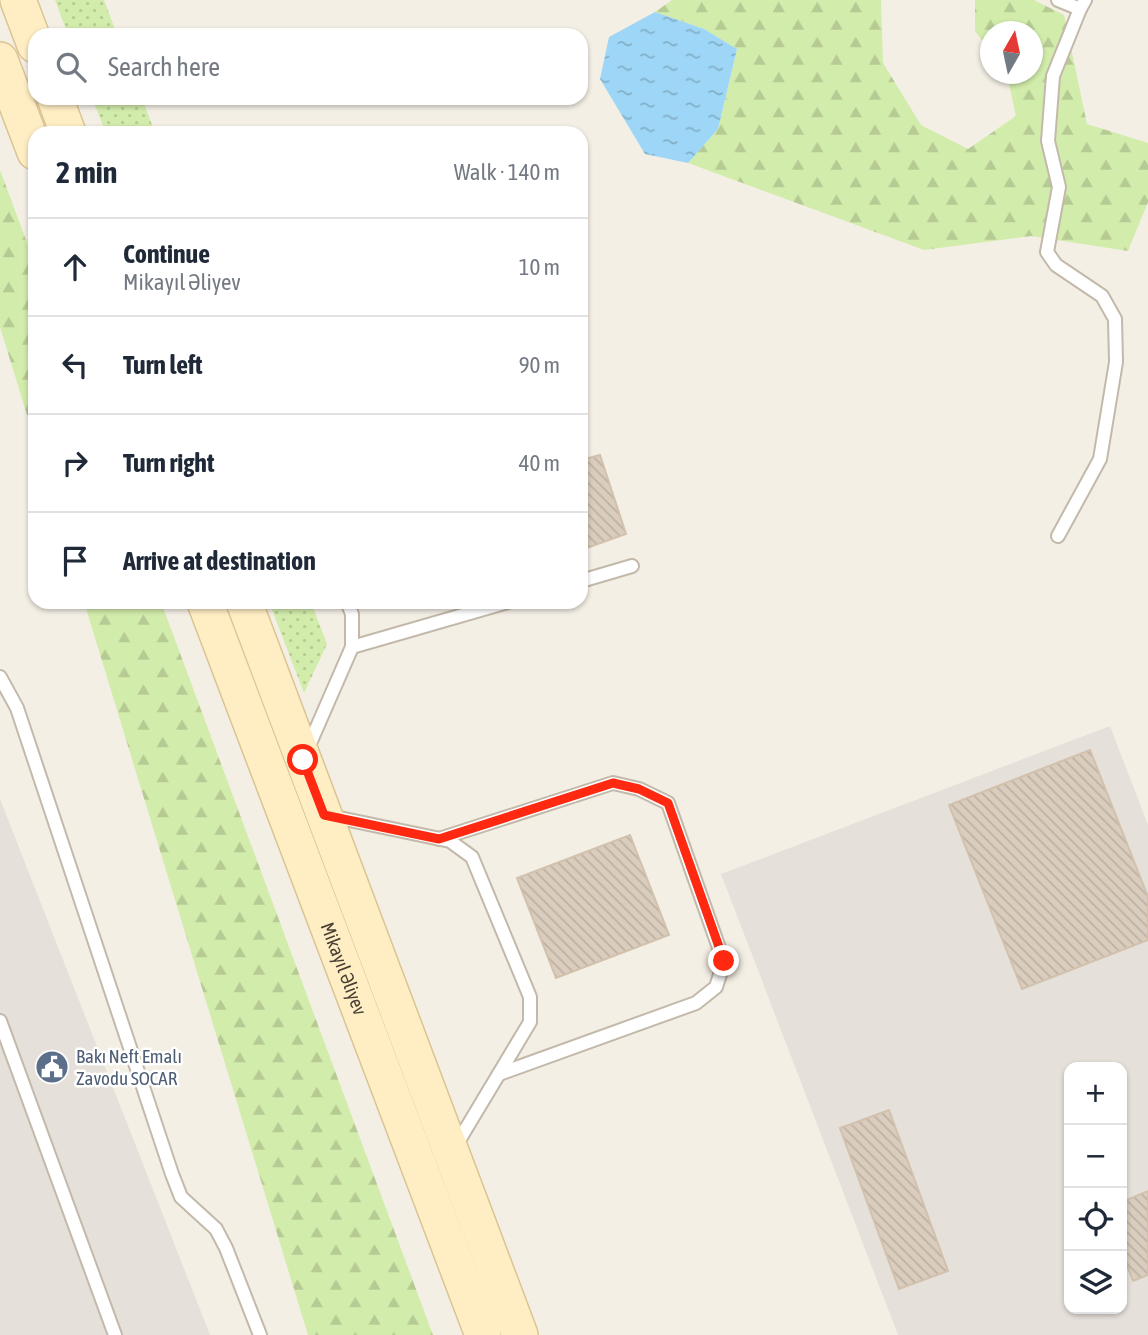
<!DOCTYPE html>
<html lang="en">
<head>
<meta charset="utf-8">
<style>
  :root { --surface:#fff; --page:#f2f2f3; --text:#1f2937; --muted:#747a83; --line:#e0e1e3 }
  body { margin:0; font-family:"Asap Condensed",sans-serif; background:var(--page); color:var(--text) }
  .controls { position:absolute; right:21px; bottom:21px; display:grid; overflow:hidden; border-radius:14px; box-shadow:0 2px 5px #0004 }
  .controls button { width:63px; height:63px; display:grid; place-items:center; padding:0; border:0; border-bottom:2px solid var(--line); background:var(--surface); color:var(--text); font:35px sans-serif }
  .compass { position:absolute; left:980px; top:21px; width:63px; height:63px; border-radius:50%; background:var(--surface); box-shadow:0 2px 5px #0004; rotate:9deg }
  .stop { position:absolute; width:21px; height:21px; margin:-16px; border:5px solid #ff2911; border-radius:50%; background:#fff }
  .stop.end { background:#ff2911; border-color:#fff; box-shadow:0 2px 7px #0008 }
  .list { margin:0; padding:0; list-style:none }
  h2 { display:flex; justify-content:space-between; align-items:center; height:91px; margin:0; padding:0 28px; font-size:30px }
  h2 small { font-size:23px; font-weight:400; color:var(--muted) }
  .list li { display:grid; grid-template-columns:46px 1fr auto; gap:21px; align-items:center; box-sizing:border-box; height:98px; padding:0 28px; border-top:2px solid var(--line) }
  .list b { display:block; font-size:26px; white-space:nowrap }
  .list p { margin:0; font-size:23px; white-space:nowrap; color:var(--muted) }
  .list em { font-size:23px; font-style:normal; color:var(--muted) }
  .icon { flex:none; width:38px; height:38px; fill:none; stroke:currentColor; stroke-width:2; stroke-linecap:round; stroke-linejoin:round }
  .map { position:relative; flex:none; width:1148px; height:1335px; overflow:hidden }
  .search { position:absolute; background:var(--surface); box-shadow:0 2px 5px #0004; left:28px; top:28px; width:560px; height:77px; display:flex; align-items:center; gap:18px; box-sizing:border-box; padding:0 24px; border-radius:21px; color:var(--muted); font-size:26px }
  .panel { position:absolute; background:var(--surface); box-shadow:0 2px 5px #0004; left:28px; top:126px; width:560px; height:483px; border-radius:21px }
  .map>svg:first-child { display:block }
  .industrial { fill:#e6e0da; fill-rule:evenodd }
  .grass { fill:url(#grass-dots) }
  .forest { fill:url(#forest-firs) }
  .water { fill:url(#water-ripples) }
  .building { fill:url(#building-back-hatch); stroke:#d2c1ac; stroke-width:2 }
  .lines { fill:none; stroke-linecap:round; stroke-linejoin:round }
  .lane-casing { stroke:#c3b9aa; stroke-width:16 }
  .secondary-casing { stroke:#dbc493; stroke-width:38 }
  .lane { stroke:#fff; stroke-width:12 }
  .secondary { stroke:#ffeec4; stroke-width:35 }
  .route { stroke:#ff2911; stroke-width:9 }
  .labels { text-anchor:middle; stroke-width:5; stroke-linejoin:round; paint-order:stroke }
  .street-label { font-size:19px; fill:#473f34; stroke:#fff }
  .service-label { font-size:19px; fill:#4e5e75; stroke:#fff; text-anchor:start }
</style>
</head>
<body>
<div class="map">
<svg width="1148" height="1335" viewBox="0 0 1148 1335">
  <defs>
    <pattern id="grass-dots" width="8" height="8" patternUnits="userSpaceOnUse" patternTransform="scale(1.75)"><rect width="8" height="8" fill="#d2ecab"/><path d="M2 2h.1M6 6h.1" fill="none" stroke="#b6cb94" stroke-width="1.8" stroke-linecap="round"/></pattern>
    <pattern id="forest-firs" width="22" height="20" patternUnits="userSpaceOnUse" patternTransform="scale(1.75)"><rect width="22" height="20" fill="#d2ecab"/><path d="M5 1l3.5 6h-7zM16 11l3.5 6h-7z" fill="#b6cb94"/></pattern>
    <pattern id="water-ripples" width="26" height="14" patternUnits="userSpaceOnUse" patternTransform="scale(1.75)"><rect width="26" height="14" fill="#9dd6f6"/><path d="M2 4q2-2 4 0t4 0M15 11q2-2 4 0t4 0" fill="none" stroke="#82afc8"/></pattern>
    <pattern id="building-back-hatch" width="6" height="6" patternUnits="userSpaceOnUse" patternTransform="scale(1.75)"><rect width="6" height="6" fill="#dacdbd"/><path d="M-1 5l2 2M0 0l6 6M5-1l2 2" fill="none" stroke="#bcb1a3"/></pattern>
  </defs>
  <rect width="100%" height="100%" fill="#f4efe5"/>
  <g class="industrial">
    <path d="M1110,726l38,99v510h-250l-177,-461zM1069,1067h53v242h-53z"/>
    <path d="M0,799l210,536h-210z"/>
  </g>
  <g class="grass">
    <path d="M55,0h49l13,35h-49z"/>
    <path d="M92,98h50l13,35h-49z"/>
    <path d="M269,602h42l16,42 -23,49z"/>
  </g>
  <g class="forest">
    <path d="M672,0h209l2,63 38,62 47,24 48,-33 -9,-42h25v-42h-42v19l-15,-20v-31h59l30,15 23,109 61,19v59l-20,49 -97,-15 -107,14 -236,-87 30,-34 19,-80 -33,-20 -49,-17z"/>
    <path d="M0,170l35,94v177l-35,-114z"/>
    <path d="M84,602h77l272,733h-125z"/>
  </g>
  <path class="water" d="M655,12l49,17 33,20 -19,80 -30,34 -43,-9 -45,-75 9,-42z"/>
  <g class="building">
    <path d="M600,455l26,79 -45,16v-90z"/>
    <path d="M1090,750l58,147v43l-126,49 -73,-184z"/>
    <path d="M630,835l39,100 -113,43 -39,-100z"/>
    <path d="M889,1110l59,161 -49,18 -59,-161z"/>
    <path d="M1148,1191v84l-15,6 -11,-29v-50z"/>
  </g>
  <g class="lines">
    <defs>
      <g id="lane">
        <path d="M1058,0l22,9 5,-9"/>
        <path d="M1058,536l42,-77 16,-97 -1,-43 -13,-23 -46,-31 -9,-13 12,-65 -11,-46 5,-65 27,-67"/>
        <path d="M581,581l51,-15"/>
        <path d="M352,647l156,-45"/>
        <path d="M0,677l17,31 155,466 9,23 35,32 10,19 34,87"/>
        <path d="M307,750l45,-103v-33l-5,-12"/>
        <path d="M330,816l120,25 22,16 58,140v25l-75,125"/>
        <path d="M439,839l174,-56 26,6 29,14 56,159 -8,25 -20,16 -197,71"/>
        <path d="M0,1021l115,314"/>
      </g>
      <g id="secondary">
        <path d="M18,0l17,45"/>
        <path d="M0,60l35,92"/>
        <path d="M55,98l13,35"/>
        <path id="s1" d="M205,602l278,733"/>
        <path d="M244,602l276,733"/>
      </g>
    </defs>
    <use href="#lane" class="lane-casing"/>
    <use href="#secondary" class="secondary-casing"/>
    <use href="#lane" class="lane"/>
    <use href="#secondary" class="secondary"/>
  </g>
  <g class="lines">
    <path class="route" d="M303,760l21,55 115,24 174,-56 26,6 29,14 56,158"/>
  </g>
  <defs>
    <symbol id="civic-disc" viewBox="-11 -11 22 22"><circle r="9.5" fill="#5c6f8a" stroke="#fff"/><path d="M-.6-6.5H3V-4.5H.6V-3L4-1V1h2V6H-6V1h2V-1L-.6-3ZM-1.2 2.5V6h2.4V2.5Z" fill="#fff"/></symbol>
  </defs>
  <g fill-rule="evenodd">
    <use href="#civic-disc" x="33" y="1048" width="38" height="38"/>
  </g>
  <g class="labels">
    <g class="street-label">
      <text dy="7" stroke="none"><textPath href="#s1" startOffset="392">Mikayıl Əliyev</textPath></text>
    </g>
    <g class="service-label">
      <text x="76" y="1063">Bakı Neft Emalı<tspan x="76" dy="22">Zavodu SOCAR</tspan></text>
    </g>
  </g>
</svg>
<div class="controls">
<button>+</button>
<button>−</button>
<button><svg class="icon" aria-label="locate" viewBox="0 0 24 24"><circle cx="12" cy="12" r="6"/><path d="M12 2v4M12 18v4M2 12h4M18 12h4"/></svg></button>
<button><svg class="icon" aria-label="layers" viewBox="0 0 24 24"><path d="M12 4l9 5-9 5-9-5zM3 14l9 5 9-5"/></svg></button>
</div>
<svg class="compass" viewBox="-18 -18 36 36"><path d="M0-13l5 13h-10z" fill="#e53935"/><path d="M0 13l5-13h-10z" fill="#747a83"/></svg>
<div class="stop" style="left:303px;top:760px"></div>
<div class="stop end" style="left:724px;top:961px"></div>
<div class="search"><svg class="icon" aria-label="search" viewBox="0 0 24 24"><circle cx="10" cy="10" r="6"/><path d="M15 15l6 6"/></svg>Search here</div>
<section class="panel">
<h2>2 min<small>Walk · 140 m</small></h2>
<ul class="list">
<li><svg class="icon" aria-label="ahead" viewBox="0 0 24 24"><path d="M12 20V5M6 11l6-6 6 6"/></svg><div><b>Continue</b><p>Mikayıl Əliyev</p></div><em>10 m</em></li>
<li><svg class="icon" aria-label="left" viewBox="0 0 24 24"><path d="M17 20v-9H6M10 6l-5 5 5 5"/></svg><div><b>Turn left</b></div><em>90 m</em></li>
<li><svg class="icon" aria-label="right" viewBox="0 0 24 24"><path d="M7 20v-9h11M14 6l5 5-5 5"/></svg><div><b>Turn right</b></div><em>40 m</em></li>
<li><svg class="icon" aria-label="arrive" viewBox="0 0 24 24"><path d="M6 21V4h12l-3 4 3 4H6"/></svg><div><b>Arrive at destination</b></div></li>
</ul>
</section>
</div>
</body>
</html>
